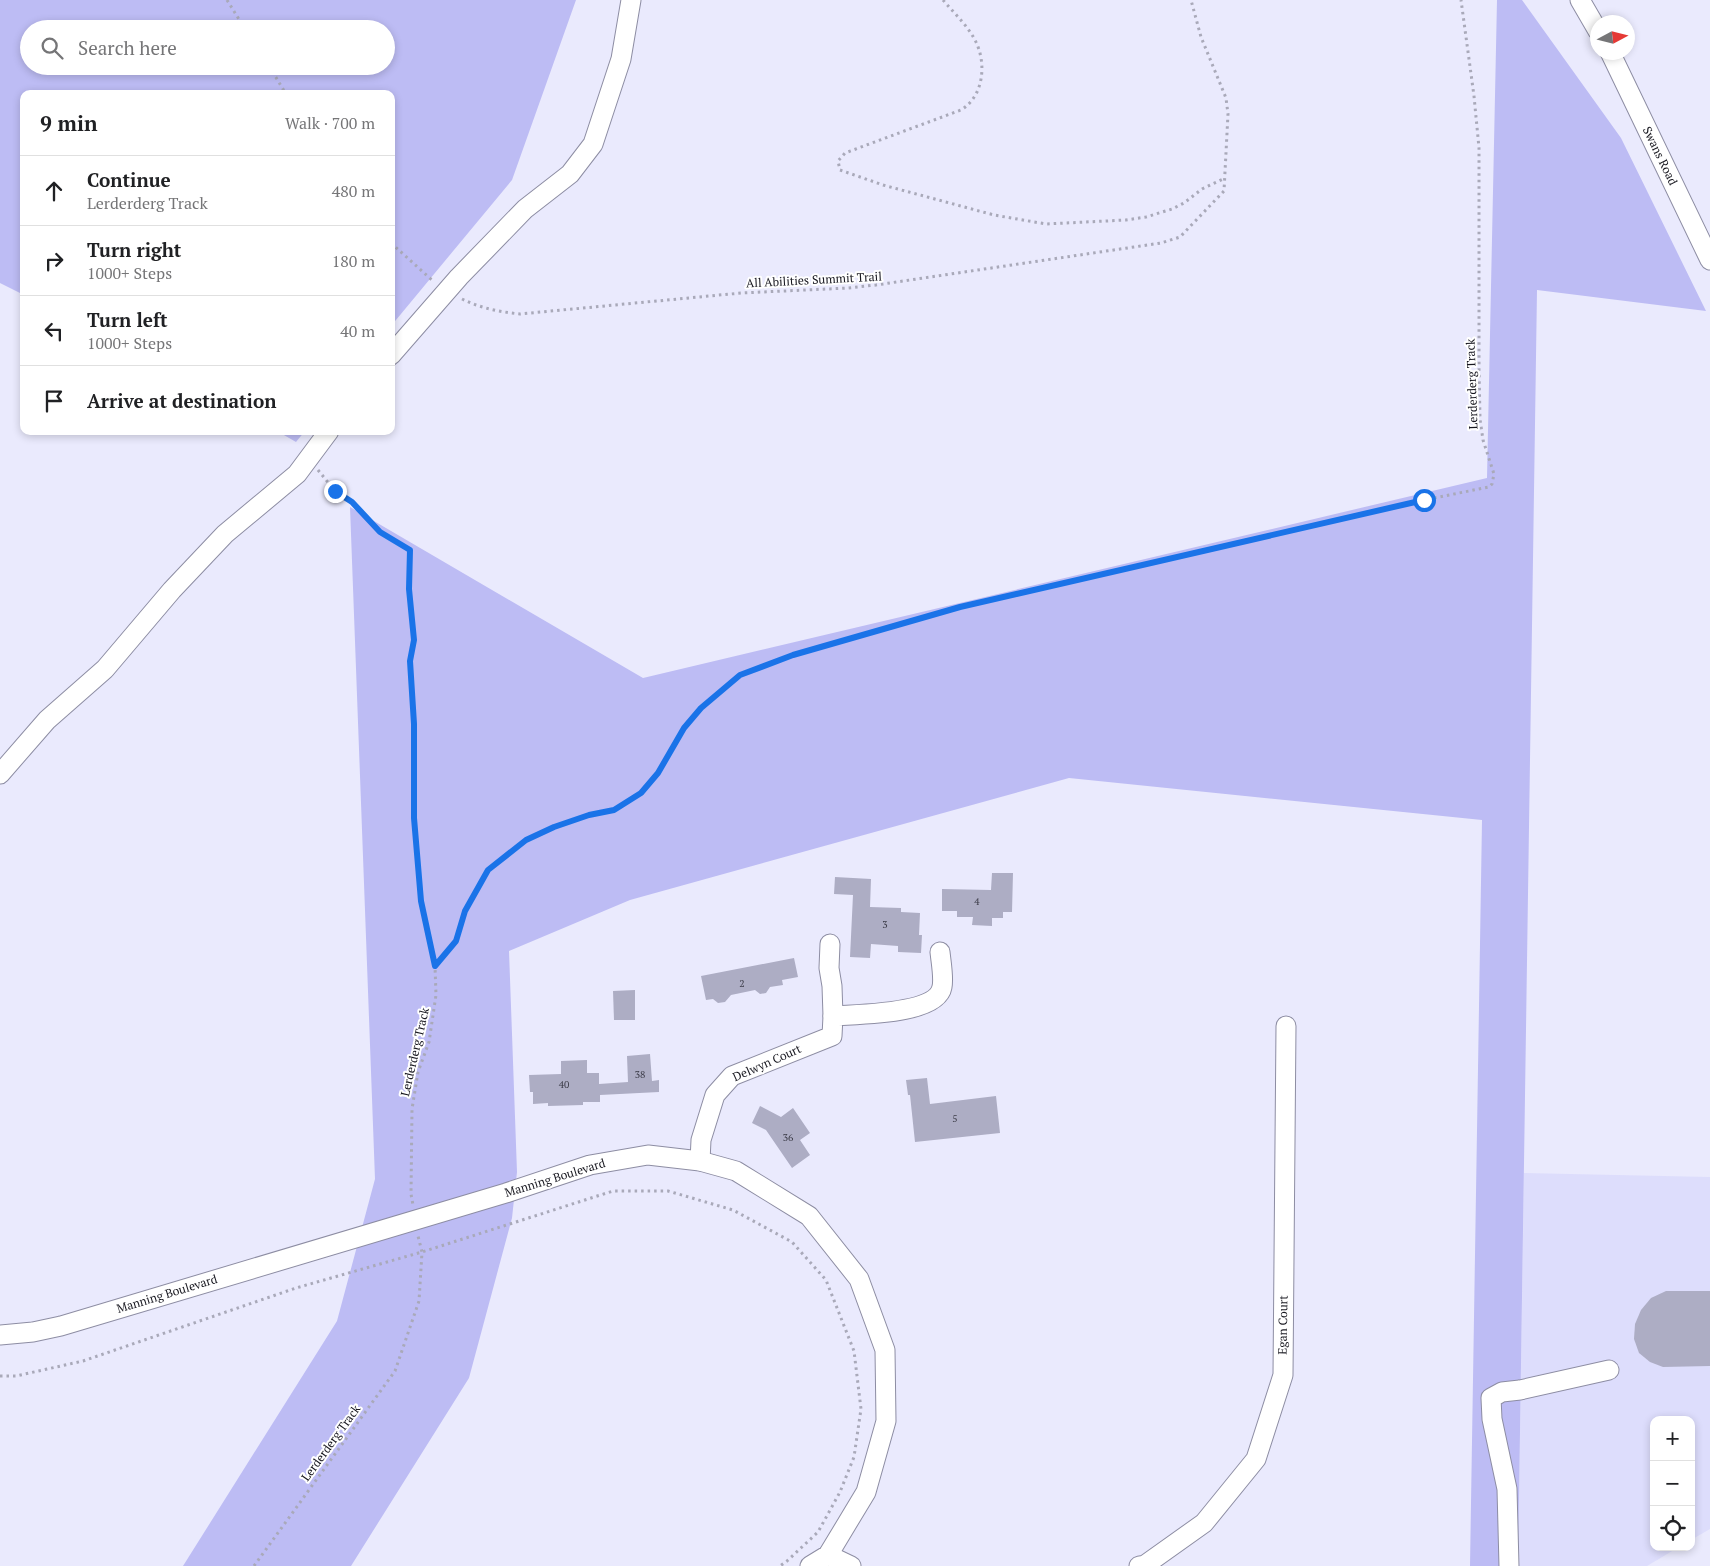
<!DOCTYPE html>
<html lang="en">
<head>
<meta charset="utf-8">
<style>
  :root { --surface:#fff; --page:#f2f2f2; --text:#202124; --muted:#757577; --line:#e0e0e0 }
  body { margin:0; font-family:"PT Serif",serif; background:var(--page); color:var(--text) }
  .controls { position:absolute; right:15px; bottom:15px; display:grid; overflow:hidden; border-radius:10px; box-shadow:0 2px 8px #0003 }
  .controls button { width:45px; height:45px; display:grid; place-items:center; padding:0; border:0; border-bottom:1px solid var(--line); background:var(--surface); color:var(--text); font:25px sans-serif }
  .compass { position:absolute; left:1590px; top:15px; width:45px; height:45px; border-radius:50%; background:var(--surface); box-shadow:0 2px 8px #0003; rotate:83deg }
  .stop { position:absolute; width:15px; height:15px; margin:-11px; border:4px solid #1a73e8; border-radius:50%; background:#fff }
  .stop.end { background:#1a73e8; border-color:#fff; box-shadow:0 1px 5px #0008 }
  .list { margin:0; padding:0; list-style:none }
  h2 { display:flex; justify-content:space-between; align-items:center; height:65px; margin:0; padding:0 20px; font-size:21px }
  h2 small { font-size:16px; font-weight:400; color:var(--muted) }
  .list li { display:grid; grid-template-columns:32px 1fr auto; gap:15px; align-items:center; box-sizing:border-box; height:70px; padding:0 20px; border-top:1px solid var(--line) }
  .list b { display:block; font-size:19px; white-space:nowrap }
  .list p { margin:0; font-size:16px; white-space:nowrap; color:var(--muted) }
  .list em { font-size:16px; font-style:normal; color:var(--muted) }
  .icon { flex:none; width:28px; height:28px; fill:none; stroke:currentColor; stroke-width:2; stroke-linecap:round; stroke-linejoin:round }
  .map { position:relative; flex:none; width:1710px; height:1566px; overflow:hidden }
  .search { position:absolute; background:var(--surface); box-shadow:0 2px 8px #0003; left:20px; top:20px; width:375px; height:55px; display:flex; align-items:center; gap:12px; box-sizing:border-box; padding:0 18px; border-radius:28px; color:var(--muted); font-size:19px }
  .panel { position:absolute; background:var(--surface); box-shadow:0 2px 8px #0003; left:20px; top:90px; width:375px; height:345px; border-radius:10px }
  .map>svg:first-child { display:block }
  .built { fill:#ddddfc }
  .green { fill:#bdbcf4; fill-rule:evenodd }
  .building { fill:#adadc4 }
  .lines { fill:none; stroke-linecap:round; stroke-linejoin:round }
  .minor-casing { stroke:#8d8da3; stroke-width:21 }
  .path { stroke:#a9a9b9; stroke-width:3; stroke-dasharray:2.5 4; stroke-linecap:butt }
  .minor { stroke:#fff; stroke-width:19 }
  .route { stroke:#1a73e8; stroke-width:6 }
  .labels { text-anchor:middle; stroke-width:4; stroke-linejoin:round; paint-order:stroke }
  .number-label { font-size:10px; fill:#3c3c48 }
  .street-label { font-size:12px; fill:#17171f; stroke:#fff }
</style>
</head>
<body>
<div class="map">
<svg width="1710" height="1566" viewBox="0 0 1710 1566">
  <rect width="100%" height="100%" fill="#eaeafd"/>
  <path class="built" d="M1524,1173l186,4v352l-19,11v-120h-37v127h25l-32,19h-129z"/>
  <g class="green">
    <path d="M0,0h576l-64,180 -121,146v-232h-367v201l-24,-12zM29,29h357v37h-357z"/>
    <path d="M1497,0h25l99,138 85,173 -169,-21 -19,1276h-48l12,-746 -413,-42 -439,122 -121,51 8,221 -5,46 -43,160 -118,188h-168l154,-245 38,-142 -25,-672 293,171 844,-200z"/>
    <path d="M277,431h28l-9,11z"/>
  </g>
  <g class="building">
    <path d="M992,873h21l-1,39h-9v6h-11v8l-20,-1 1,-8h-16v-6h-15v-22l49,1z"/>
    <path d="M835,877l36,2 -1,28 31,1v4l19,1 -1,22h3l-1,18 -23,-1v-6l-27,-2 -1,14 -20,-1 3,-62 -19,-1z"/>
    <path d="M794,958l4,19 -16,3 1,5 -13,2 -4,6 -6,1 -5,-4 -24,5 -6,7 -7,1 -5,-4 -7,1 -5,-24z"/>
    <path d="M635,990v30h-21l-1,-29z"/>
    <path d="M650,1054l2,27 7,-1v12l-59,3v7h-17v3l-35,1v-3l-15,1v-12h-3l-1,-17 32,-1v-13l26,-1v13h12v11l29,-2 -1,-26z"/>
    <path d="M927,1078l3,26 66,-8 4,37 -85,9 -5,-47h-2l-2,-15z"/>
    <path d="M760,1106l21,11 12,-9 17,25 -10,7 10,15 -18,13 -26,-38 -14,-7z"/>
    <path d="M1666,1291h44v75l-47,1 -13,-5 -11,-9 -5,-14 1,-15 6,-14 10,-12z"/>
  </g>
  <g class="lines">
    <defs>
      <g id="minor">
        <path d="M1580,0l18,31"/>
        <path d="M1610,52l100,208"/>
        <path d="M391,355l68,-78 66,-68 45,-35 23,-30 28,-85 10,-59"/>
        <path d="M0,774l47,-54 58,-51 67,-79 53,-56 72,-60 32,-43"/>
        <path d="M830,944l-1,24 3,18 1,30"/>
        <path d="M700,1161l1,-21 14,-45 17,-19 100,-40 1,-20c23,-2 104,-1 109,-29 2,-9 -1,-25 -2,-35"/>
        <path d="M0,1335l33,-3 28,-6 445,-133 84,-28 58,-10 52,6 36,10 73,45 50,63 26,71 1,71 -20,71 -38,63 -18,11"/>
        <path d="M828,1555l23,11"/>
        <path d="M1139,1566l6,-1 59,-42 52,-64 27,-84 3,-349"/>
        <path d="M1509,1566l-2,-77 -15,-70 -1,-21 11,-6 18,-2 89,-20"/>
      </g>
    </defs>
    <use href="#minor" class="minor-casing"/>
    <g class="path">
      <path d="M227,0l18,29"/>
      <path d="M943,0c11,13 24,25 32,40 12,23 9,56 -14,70l-116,43 -7,8 2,9 43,15 111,30 52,9 80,-4 20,-3 26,-8 12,-6 18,-14 23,-11"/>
      <path d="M269,66l17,28"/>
      <path d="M391,243l42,38"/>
      <path d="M462,299c18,9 38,13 58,15l221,-21 107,-5 28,-3 285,-42 19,-6 44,-46 4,-77 -2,-16 -25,-61 -10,-37"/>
      <path d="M318,470l17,21 17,11 28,30 30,18 -1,39 5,51 -4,21 4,63v94l7,83 14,65 1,29 -7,47 -11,30 -6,37 -1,85 2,11"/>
      <path d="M435,966l21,-25 9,-30 23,-41 38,-30 28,-13 35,-12 25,-5 27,-17 16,-20 27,-45 17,-20 39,-33 53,-20 167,-48 464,-107 65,-13 3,-3 2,-10 -11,-34 -3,-21 -1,-50v-221l-5,-52 -13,-96"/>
      <path d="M0,1376h16l67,-15 213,-73 126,-36 191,-61h55l65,19 59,32 34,38 28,71 7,58 -7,48 -14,35 -22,40 -31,29 -7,5"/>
      <path d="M254,1566l141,-195 24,-70 3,-49 -4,-16"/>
    </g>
    <use href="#minor" class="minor"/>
  </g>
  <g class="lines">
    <path class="route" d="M335,491l17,11 28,30 30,18 -1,39 5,51 -4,21 4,63v94l7,83 14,65 21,-25 9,-30 23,-41 38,-30 28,-13 35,-12 25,-5 27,-17 17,-20 26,-45 17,-20 39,-33 53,-20 167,-48 464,-107"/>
  </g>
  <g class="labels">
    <g class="number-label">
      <text x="977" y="905">4</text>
      <text x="885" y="928">3</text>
      <text x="742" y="987">2</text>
      <text x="640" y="1078">38</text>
      <text x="564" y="1088">40</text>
      <text x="955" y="1122">5</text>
      <text x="788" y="1141">36</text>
    </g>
    <g class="street-label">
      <text transform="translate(1660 156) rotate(64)" y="4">Swans Road</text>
      <text transform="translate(814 280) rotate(-3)" y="4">All Abilities Summit Trail</text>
      <text transform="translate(1472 384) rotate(-92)" y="4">Lerderderg Track</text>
      <text transform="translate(415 1052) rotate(-77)" y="4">Lerderderg Track</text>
      <text transform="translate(767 1063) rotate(-24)" y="4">Delwyn Court</text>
      <text transform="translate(555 1178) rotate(-17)" y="4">Manning Boulevard</text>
      <text transform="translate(167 1294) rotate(-17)" y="4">Manning Boulevard</text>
      <text transform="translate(1283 1325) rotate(-89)" y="4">Egan Court</text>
      <text transform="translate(331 1443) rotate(-54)" y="4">Lerderderg Track</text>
    </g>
  </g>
</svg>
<div class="controls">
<button>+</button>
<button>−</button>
<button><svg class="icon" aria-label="locate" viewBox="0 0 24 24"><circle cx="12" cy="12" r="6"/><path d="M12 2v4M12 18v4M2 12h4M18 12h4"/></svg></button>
</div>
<svg class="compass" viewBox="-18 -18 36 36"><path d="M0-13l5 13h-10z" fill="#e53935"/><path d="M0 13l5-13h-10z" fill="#757577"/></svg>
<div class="stop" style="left:1424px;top:500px"></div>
<div class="stop end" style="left:335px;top:491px"></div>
<div class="search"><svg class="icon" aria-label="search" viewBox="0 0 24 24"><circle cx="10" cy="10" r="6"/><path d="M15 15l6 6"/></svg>Search here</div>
<section class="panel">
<h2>9 min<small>Walk · 700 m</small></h2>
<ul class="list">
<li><svg class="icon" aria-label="ahead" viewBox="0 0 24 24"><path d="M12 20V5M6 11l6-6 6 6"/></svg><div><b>Continue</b><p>Lerderderg Track</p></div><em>480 m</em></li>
<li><svg class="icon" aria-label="right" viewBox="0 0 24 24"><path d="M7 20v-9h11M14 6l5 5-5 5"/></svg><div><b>Turn right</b><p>1000+ Steps</p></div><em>180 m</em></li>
<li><svg class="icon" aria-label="left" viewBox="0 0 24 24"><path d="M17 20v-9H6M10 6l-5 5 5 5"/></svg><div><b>Turn left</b><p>1000+ Steps</p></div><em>40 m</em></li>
<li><svg class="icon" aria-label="arrive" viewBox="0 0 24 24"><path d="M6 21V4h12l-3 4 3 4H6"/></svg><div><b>Arrive at destination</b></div></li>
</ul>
</section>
</div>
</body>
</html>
